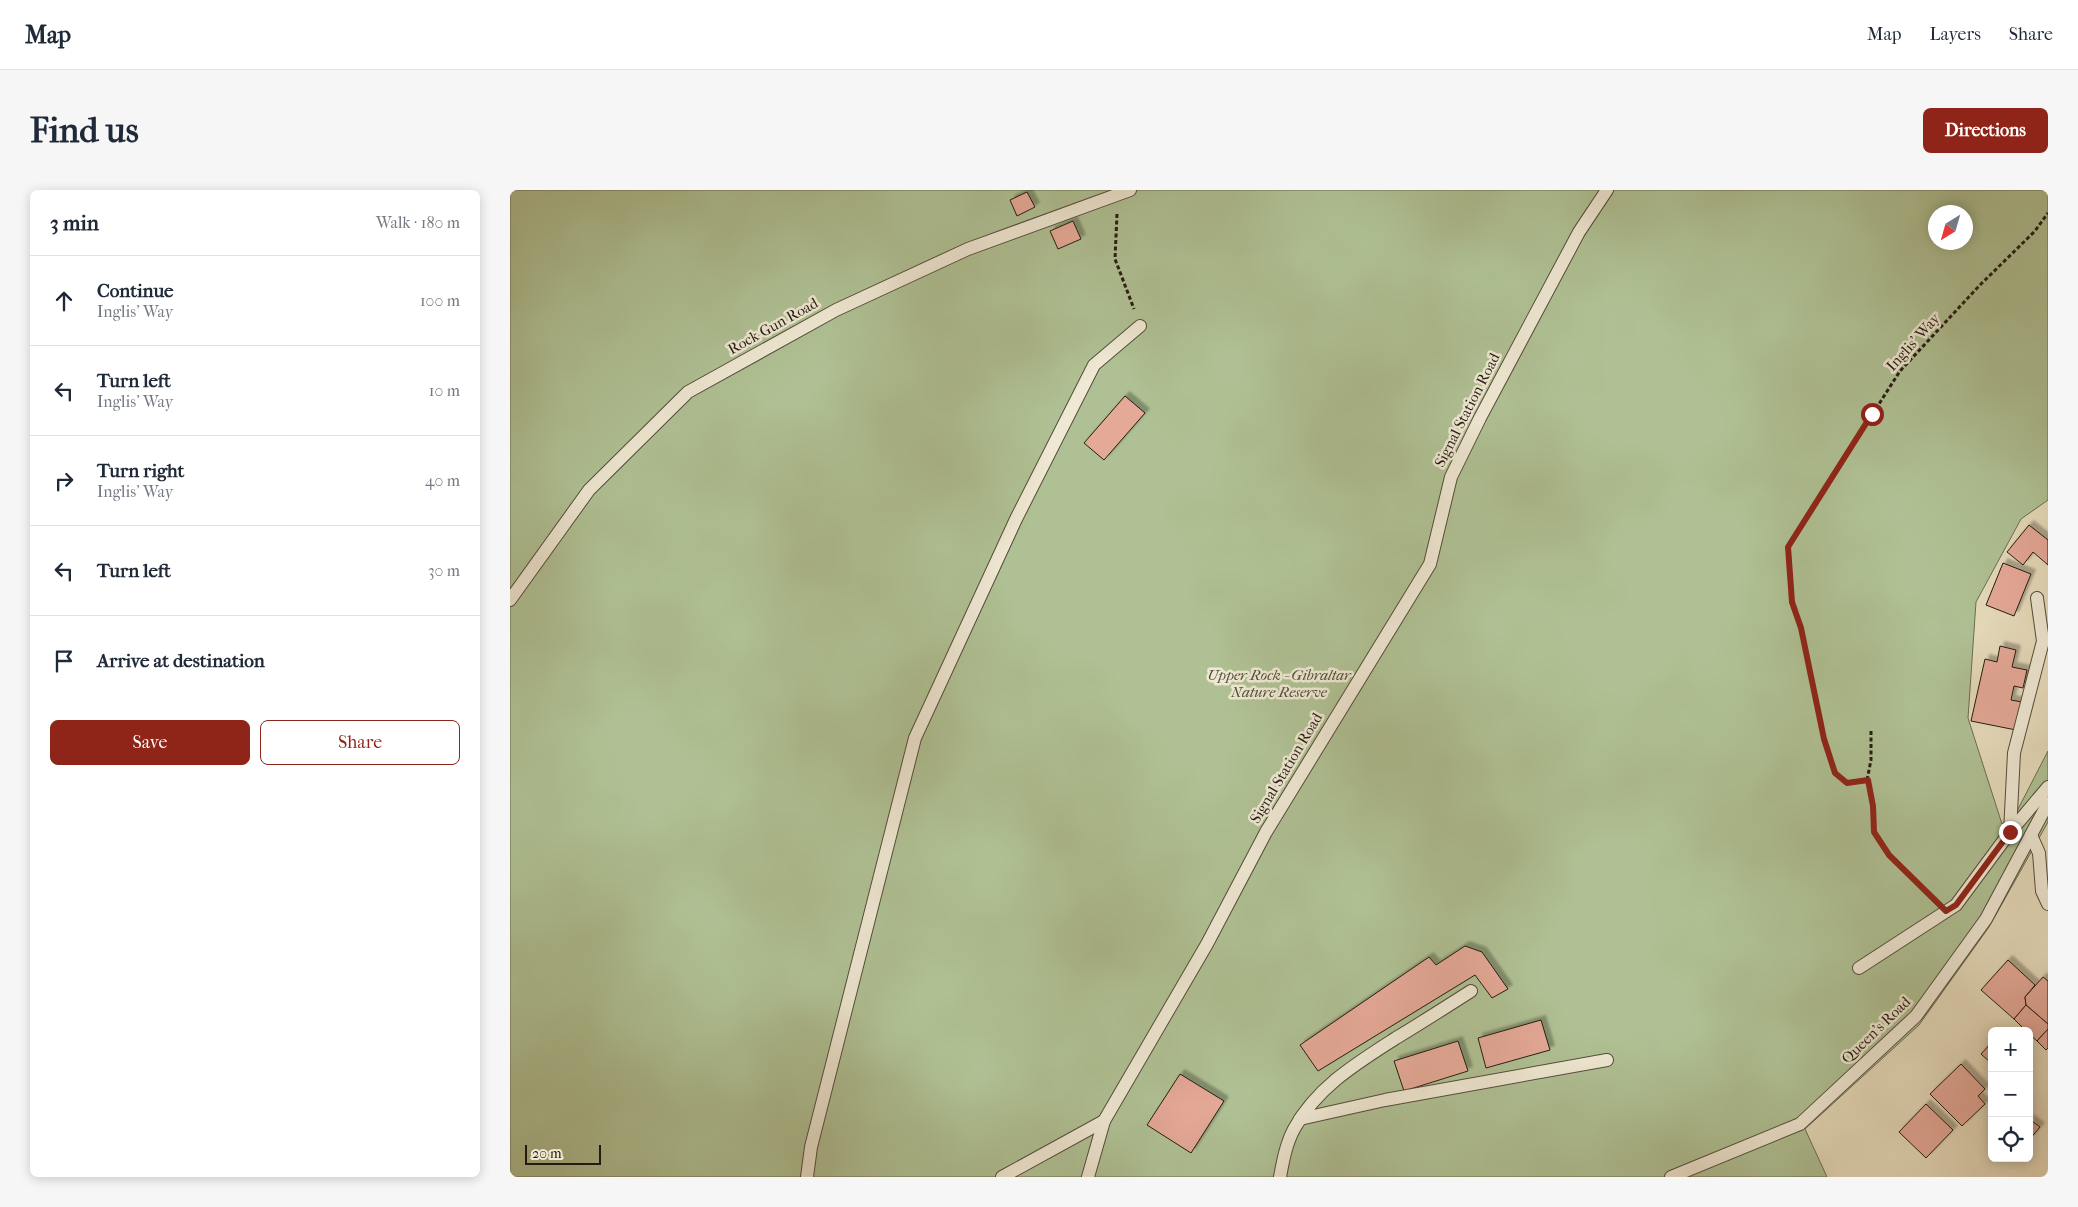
<!DOCTYPE html>
<html lang="en">
<head>
<meta charset="utf-8">
<style>
  :root { --surface:#fff; --page:#f6f6f7; --text:#1f2937; --muted:#747a83; --line:#e0e1e3; --accent:#8f2418 }
  body { margin:0; font-family:"IM FELL French Canon",serif; background:var(--page); color:var(--text) }
  .controls { position:absolute; right:15px; bottom:15px; display:grid; overflow:hidden; border-radius:8px; box-shadow:0 2px 12px #0003 }
  .controls button { width:45px; height:45px; display:grid; place-items:center; padding:0; border:0; border-bottom:1px solid var(--line); background:var(--surface); color:var(--text); font:25px sans-serif }
  .compass { position:absolute; left:1418px; top:15px; width:45px; height:45px; border-radius:50%; background:var(--surface); box-shadow:0 2px 12px #0003; rotate:217deg }
  .scale { position:absolute; left:15px; bottom:12px; width:76px; box-sizing:border-box; padding-left:5px; border:2px solid #241c12; border-top:0; font-size:14px; line-height:18px; white-space:nowrap; color:#241c12; -webkit-text-stroke:4px #efe8d3; paint-order:stroke }
  .stop { position:absolute; width:15px; height:15px; margin:-11px; border:4px solid #8f2418; border-radius:50%; background:#fff }
  .stop.end { background:#8f2418; border-color:#fff; box-shadow:0 1px 5px #0008 }
  .list { margin:0; padding:0; list-style:none }
  h2 { display:flex; justify-content:space-between; align-items:center; height:65px; margin:0; padding:0 20px; font-size:21px }
  h2 small { font-size:16px; font-weight:400; color:var(--muted) }
  .list li { display:grid; grid-template-columns:32px 1fr auto; gap:15px; align-items:center; box-sizing:border-box; height:90px; padding:0 20px; border-top:1px solid var(--line) }
  .list b { display:block; font-size:19px; white-space:nowrap }
  .list p { margin:0; font-size:16px; white-space:nowrap; color:var(--muted) }
  .list em { font-size:16px; font-style:normal; color:var(--muted) }
  .actions { display:flex; gap:10px; padding:15px 20px }
  .actions a { flex:1; padding:11px 0; border:1px solid var(--accent); border-radius:8px; text-align:center; font-size:18px; color:var(--accent) }
  .actions .main { background:var(--accent); color:#fff }
  .icon { flex:none; width:28px; height:28px; fill:none; stroke:currentColor; stroke-width:2; stroke-linecap:round; stroke-linejoin:round }
  .map { position:relative; flex:none; width:1538px; height:987px; overflow:hidden; border-radius:8px }
  header { display:flex; align-items:center; gap:30px; box-sizing:border-box; height:70px; padding:0 25px; background:var(--surface); border-bottom:1px solid var(--line) }
  header strong { font-size:24px }
  nav { display:flex; gap:28px; margin-inline-start:auto; font-size:18px }
  .intro { display:flex; align-items:center; justify-content:space-between; box-sizing:border-box; height:120px; padding:0 30px }
  h1 { margin:0; font-size:35px }
  .button { padding:12px 22px; border-radius:8px; background:var(--accent); color:#fff; font-size:18px; font-weight:700 }
  main { display:flex; gap:30px; padding:0 30px }
  aside { flex:1; background:var(--surface); border-radius:8px; box-shadow:0 2px 12px #0003 }
  .map>svg:first-child { display:block }
  .green { fill:#afc194; stroke:#6a6e53; fill-rule:evenodd }
  .building { fill:#e5a998; stroke:#241c12; filter:url(#shadow) }
  .lines { fill:none; stroke-linecap:round; stroke-linejoin:round }
  .service-casing { stroke:#544c3c; stroke-width:14 }
  .path { stroke:#241c12; stroke-width:3; stroke-dasharray:4 2.5; stroke-linecap:butt }
  .service { stroke:#efe8d3; stroke-width:12 }
  .route { stroke:#8f2418; stroke-width:6 }
  .labels { text-anchor:middle; stroke-width:5; stroke-linejoin:round; paint-order:stroke }
  .street-label { font-size:15px; fill:#241c12; stroke:#efe8d3 }
  .park-label { font-size:15px; font-style:italic; fill:#4e4e39; stroke:#efe8d3 }
</style>
</head>
<body>
<header>
<strong>Map</strong>
<nav><a>Map</a><a>Layers</a><a>Share</a></nav>
</header>
<div class="intro"><h1>Find us</h1><a class="button">Directions</a></div>
<main>
<aside>
<h2>3 min<small>Walk · 180 m</small></h2>
<ul class="list">
<li><svg class="icon" aria-label="ahead" viewBox="0 0 24 24"><path d="M12 20V5M6 11l6-6 6 6"/></svg><div><b>Continue</b><p>Inglis' Way</p></div><em>100 m</em></li>
<li><svg class="icon" aria-label="left" viewBox="0 0 24 24"><path d="M17 20v-9H6M10 6l-5 5 5 5"/></svg><div><b>Turn left</b><p>Inglis' Way</p></div><em>10 m</em></li>
<li><svg class="icon" aria-label="right" viewBox="0 0 24 24"><path d="M7 20v-9h11M14 6l5 5-5 5"/></svg><div><b>Turn right</b><p>Inglis' Way</p></div><em>40 m</em></li>
<li><svg class="icon" aria-label="left" viewBox="0 0 24 24"><path d="M17 20v-9H6M10 6l-5 5 5 5"/></svg><div><b>Turn left</b></div><em>30 m</em></li>
<li><svg class="icon" aria-label="arrive" viewBox="0 0 24 24"><path d="M6 21V4h12l-3 4 3 4H6"/></svg><div><b>Arrive at destination</b></div></li>
</ul>
<div class="actions"><a class="main">Save</a><a>Share</a></div>
</aside>
<div class="map">
<svg width="1538" height="987" viewBox="0 0 1538 987">
  <defs>
    <filter id="shadow"><feDropShadow dx="4.5" dy="-4.5" stdDeviation="1" flood-color="#0004"/></filter>
  </defs>
  <rect width="100%" height="100%" fill="#e6dbbb"/>
  <filter id="stains"><feTurbulence type="fractalNoise" baseFrequency=".004" numOctaves="4"/><feColorMatrix values="0 0 0 0 .2 0 0 0 0 .09 0 0 0 0 .02 0 0 0 .5 -.17"/></filter>
  <radialGradient id="worn" r=".72"><stop offset=".6" stop-color="#630" stop-opacity="0"/><stop offset="1" stop-color="#630" stop-opacity=".3"/></radialGradient>
  <path class="green" d="M0,0h1538v310l-27,19 -45,83 -8,116 34,106 15,-13 31,-60v71l-59,105 -70,98 -114,104 22,48h-1317zM1426,22h30v30h-30z"/>
  <g class="building">
    <path d="M517,2l8,15 -18,9 -7,-16z"/>
    <path d="M563,31l8,18 -23,10 -8,-18z"/>
    <path d="M615,206l20,17 -41,47 -20,-17z"/>
    <path d="M1519,335l19,15v25l-15,-13 -10,13 -16,-13z"/>
    <path d="M1493,373l28,11 -17,42 -28,-11z"/>
    <path d="M1490,456l16,4 -4,17 15,3 -4,18 -9,-2 -3,14 11,2 -6,28 -45,-9 14,-62 12,3z"/>
    <path d="M955,756l17,6 26,37 -16,9 -17,-23 -157,96 -18,-26 129,-88 7,8z"/>
    <path d="M1498,770l27,25 -10,12 1,8 -12,14 -33,-29z"/>
    <path d="M1533,787l5,4v43l-22,-19 -1,-8z"/>
    <path d="M1516,815l22,19v5l-11,12 -8,-7v-3h-3l-12,-12z"/>
    <path d="M1031,830l9,30 -64,18 -8,-30z"/>
    <path d="M1538,839v19l-2,2 -9,-9z"/>
    <path d="M948,851l10,30 -64,20 -10,-30z"/>
    <path d="M1482,852v22l-11,-10z"/>
    <path d="M1451,874l24,25 -7,7 7,8 -23,22 -32,-32z"/>
    <path d="M670,884l44,27 -33,52 -44,-28z"/>
    <path d="M1416,914l27,26 -27,28 -27,-26z"/>
    <path d="M1519,929l11,8 -11,13z"/>
  </g>
  <g class="lines">
    <defs>
      <g id="service">
        <path d="M0,410l79,-110 99,-98 148,-82 132,-61 162,-59"/>
        <path d="M1500,642l4,-79 29,-112 -6,-43"/>
        <path d="M1521,645l8,18 3,38 6,13"/>
        <path d="M1349,778l97,-63 54,-73 38,-45"/>
        <path d="M790,929l85,-19 222,-40"/>
        <path d="M297,987l4,-30 104,-409 101,-219 78,-154 46,-39"/>
        <path d="M492,987l102,-56"/>
        <path d="M578,987l16,-56 103,-177 59,-112 164,-268 21,-87 29,-59 99,-186 28,-42"/>
        <path d="M770,987c3,-16 6,-33 14,-48 23,-42 63,-66 102,-91 25,-15 50,-31 75,-47"/>
        <path d="M1161,987l129,-53 116,-108 70,-97 62,-116"/>
      </g>
    </defs>
    <use href="#service" class="service-casing"/>
    <g class="path">
      <path d="M607,24l-2,45 19,50"/>
      <path d="M1357,590l4,-20v-29"/>
      <path d="M1422,708l-43,-43 -15,-24 -1,-25 -6,-26 -20,3 -12,-10 -11,-34 -23,-111 -9,-26 -4,-55 112,-176 80,-86 55,-54 13,-18"/>
    </g>
    <use href="#service" class="service"/>
  </g>
  <g class="lines">
    <path class="route" d="M1362,224l-84,133 4,55 9,26 23,111 11,34 12,10 21,-3 5,26 1,26 15,23 57,56 10,-6 54,-73"/>
  </g>
  <g class="labels">
    <g class="street-label">
      <text transform="translate(263 136) rotate(-29)" y="5">Rock Gun Road</text>
      <text transform="translate(1403 152) rotate(-48)" y="5">Inglis' Way</text>
      <text transform="translate(957 220) rotate(-63)" y="5">Signal Station Road</text>
      <text transform="translate(776 578) rotate(-59)" y="5">Signal Station Road</text>
      <text transform="translate(1366 840) rotate(-44)" y="5">Queen's Road</text>
    </g>
    <g class="park-label">
      <text x="769" y="490">Upper Rock - Gibraltar<tspan x="769" dy="17">Nature Reserve</tspan></text>
    </g>
  </g>
  <rect width="100%" height="100%" filter="url(#stains)"/>
  <rect width="100%" height="100%" fill="url(#worn)"/>
</svg>
<div class="controls">
<button>+</button>
<button>−</button>
<button><svg class="icon" aria-label="locate" viewBox="0 0 24 24"><circle cx="12" cy="12" r="6"/><path d="M12 2v4M12 18v4M2 12h4M18 12h4"/></svg></button>
</div>
<svg class="compass" viewBox="-18 -18 36 36"><path d="M0-13l5 13h-10z" fill="#e53935"/><path d="M0 13l5-13h-10z" fill="#747a83"/></svg>
<div class="scale">20 m</div>
<div class="stop" style="left:1362px;top:224px"></div>
<div class="stop end" style="left:1500px;top:642px"></div>
</div>
</main>
</body>
</html>
